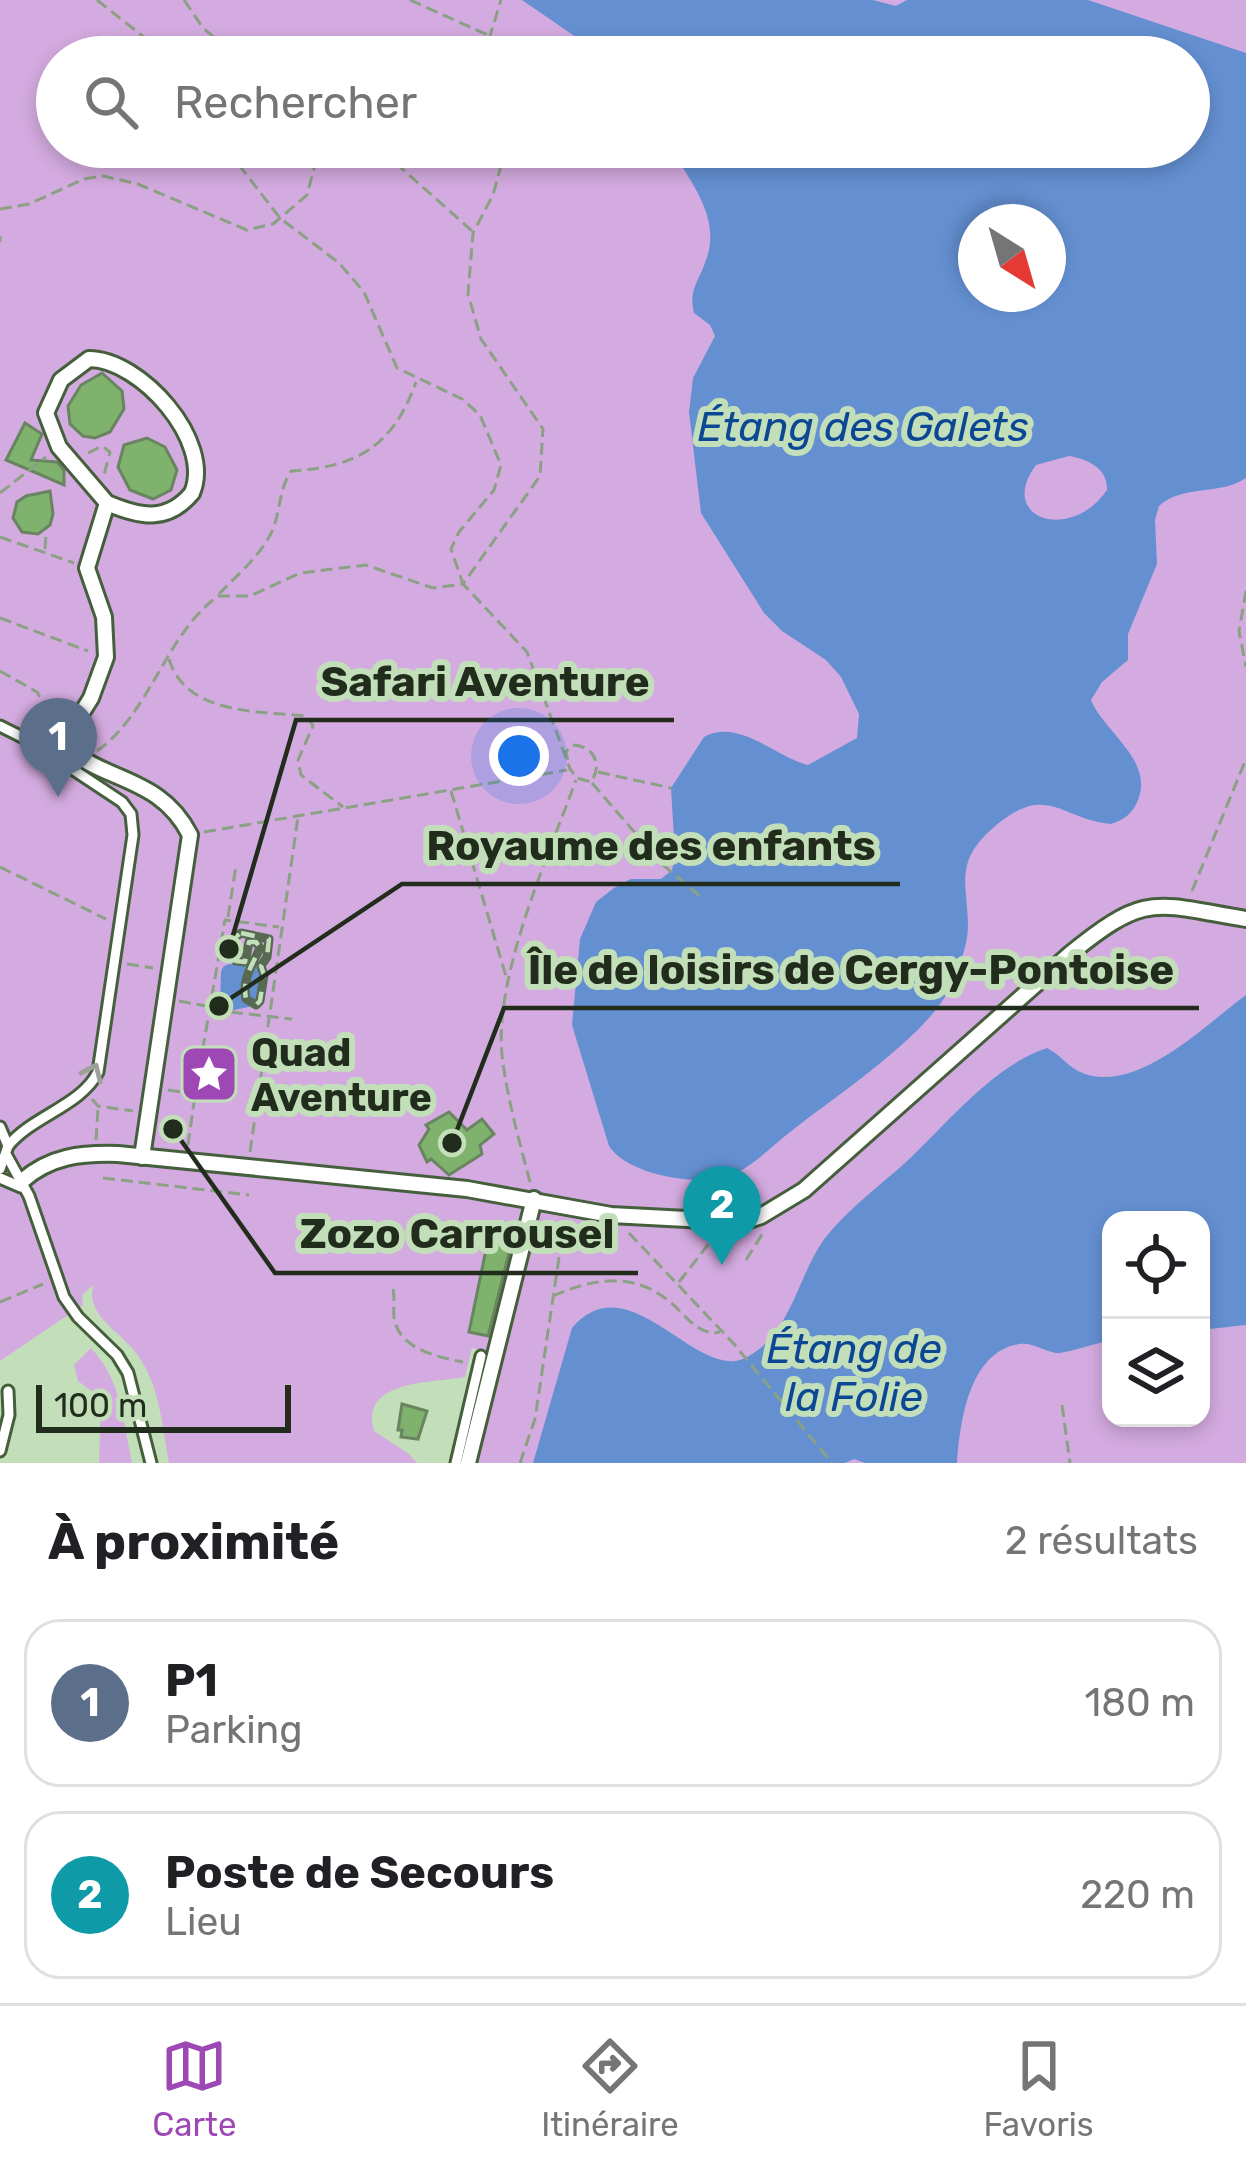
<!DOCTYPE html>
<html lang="fr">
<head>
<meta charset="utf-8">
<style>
  :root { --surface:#fff; --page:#f6f6f6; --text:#202124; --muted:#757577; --line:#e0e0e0; --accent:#9d48b5 }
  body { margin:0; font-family:Rubik,sans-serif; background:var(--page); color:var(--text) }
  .controls { position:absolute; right:36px; bottom:36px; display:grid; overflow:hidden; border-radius:24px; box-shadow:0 6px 18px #0003 }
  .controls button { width:108px; height:108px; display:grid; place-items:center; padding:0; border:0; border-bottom:3px solid var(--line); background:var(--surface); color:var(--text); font:60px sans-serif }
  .compass { position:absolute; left:958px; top:204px; width:108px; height:108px; border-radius:50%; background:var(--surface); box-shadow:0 6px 18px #0003; rotate:143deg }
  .scale { position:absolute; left:36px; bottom:30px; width:255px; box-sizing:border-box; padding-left:12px; border:6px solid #212c1d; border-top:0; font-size:33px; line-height:42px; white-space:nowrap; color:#212c1d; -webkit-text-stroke:9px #c2dfb9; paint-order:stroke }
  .you { position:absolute; left:519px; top:756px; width:42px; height:42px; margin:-30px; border:9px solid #fff; border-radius:50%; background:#1a73e8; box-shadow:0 0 0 18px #1a73e833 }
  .badge { display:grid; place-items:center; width:78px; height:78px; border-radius:50%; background:var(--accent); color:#fff; font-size:39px; font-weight:700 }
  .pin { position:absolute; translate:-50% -99px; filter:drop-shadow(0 3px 6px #0008) }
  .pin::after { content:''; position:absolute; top:63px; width:42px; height:36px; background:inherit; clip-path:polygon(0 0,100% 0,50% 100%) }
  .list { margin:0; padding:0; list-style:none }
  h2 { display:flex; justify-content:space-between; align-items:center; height:156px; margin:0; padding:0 48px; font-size:51px }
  h2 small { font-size:39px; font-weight:400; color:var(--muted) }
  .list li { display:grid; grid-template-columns:78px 1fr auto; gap:36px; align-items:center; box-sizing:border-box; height:168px; margin:0 24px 24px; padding:0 24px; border:3px solid var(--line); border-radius:36px }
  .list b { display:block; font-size:45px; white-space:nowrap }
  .list p { margin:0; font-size:39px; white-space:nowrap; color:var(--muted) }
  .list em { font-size:39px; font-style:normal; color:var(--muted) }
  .icon { flex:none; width:66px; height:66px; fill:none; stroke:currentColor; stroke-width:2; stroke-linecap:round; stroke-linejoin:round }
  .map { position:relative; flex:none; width:1246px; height:1463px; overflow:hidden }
  .search { position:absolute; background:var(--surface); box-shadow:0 6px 18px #0003; left:36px; right:36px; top:36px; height:132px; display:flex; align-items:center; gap:30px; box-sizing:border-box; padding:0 42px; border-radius:66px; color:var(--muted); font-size:45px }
  .sheet { height:540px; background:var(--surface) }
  nav { display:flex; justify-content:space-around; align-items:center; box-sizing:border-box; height:168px; border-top:3px solid var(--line); background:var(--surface); font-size:33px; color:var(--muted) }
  nav a { display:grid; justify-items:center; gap:6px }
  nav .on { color:var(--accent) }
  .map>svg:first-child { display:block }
  .green { fill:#d4abe0; fill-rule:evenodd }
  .water { fill:#6490d2; fill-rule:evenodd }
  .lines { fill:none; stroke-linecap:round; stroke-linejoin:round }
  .canal { stroke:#6490d2; stroke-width:18 }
  .building { fill:#7eb26d; stroke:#698460; stroke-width:3 }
  .service-casing { stroke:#455f3d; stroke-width:15 }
  .pedestrian-casing { stroke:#455f3d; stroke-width:20 }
  .path { stroke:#8ba183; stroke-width:3; stroke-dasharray:12 6; stroke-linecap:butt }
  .service { stroke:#fff; stroke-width:9 }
  .pedestrian { stroke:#fff; stroke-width:14 }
  .rail-casing { stroke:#586952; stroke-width:9 }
  .rail { stroke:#c2dfb9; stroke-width:4.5; stroke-dasharray:14; stroke-linecap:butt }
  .oneway { stroke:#9ba099 }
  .labels { text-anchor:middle; stroke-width:12; stroke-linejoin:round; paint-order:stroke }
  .poi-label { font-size:39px; font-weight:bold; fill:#212c1d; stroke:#c2dfb9; text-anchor:start }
  .water-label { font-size:42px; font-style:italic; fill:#0c4795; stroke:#c2dfb9 }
  .leader { fill:none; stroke:#212c1d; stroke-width:4.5 }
  .callout-dot { fill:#212c1d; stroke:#c2dfb9; stroke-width:4.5 }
  .callout-label { font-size:42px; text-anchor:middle; font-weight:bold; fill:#212c1d; stroke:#c2dfb9; stroke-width:12; stroke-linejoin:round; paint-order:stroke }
</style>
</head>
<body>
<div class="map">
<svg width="1246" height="1463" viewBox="0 0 1246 1463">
  <rect width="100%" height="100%" fill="#c2dfb9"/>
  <g class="green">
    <path d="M0,0h1246v1463h-782l26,-111 -18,-4 -7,29c-31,6 -106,2 -91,54l35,23 8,9h-248c-7,-37 -9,-79 -33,-110 -18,-24 -50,-37 -43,-68l-11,10 1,10 -83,56zM57,57h1132v90h-1132zM976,222h72v72h-72zM1111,1220h90v198h-90z"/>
    <path d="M91,1348c31,33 32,73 41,115h-33l2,-65 -23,-17 -4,-16z"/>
  </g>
  <g class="water">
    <path d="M522,0h351l23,6 11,-6h181l158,53v425c-27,18 -63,6 -87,28l-4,14 2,44 -29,70v26l-26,22 -11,18c13,32 63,60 47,100 -5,13 -14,20 -27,24 -52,-5 -64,-43 -118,4 -40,35 -25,57 -25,100 -1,20 -10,43 -19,61 -21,46 -113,107 -155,140 -19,14 -37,34 -58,44 -31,16 -108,3 -127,-27l-37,-121 8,-86 16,-37 18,-14 17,-9h30l11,-9 3,-15 -4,-67 33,-51c34,-19 72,20 104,28l49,-27 2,-24 -18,-37 -15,-17 -44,-29 -18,-18 -63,-100 -12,-101 4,-34 22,-42 -5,-11 -16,-12c-6,-24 5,-31 12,-53 16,-43 -16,-77 -35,-113h518v-90h-584zM1048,222v72h-72v-72zM1069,456c18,3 39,12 38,34 -36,53 -111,29 -71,-25z"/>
    <path d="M1246,995v330l-45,5v-110h-90v121c-14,1 -45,13 -55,12 -13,-2 -23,-11 -37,-9 -51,8 -59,80 -62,119h-92l-11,-4 -9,4h-312l39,-135c57,-67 124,54 173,30 46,-22 52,-82 80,-120 22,-28 54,-52 80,-75 42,-39 87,-97 142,-115 12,6 20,17 31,23 56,28 129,-48 168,-76z"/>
  </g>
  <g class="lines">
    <path class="canal" d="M230,973h9l2,13 9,1 8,-12 -2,21 -27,6z"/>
  </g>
  <g class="building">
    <path d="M102,373l20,18 2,18 -14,23 -15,6 -12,-2 -13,-12 -2,-18 13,-21z"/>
    <path d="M25,423l17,11 -11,26 26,2 7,8v15l-58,-25z"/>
    <path d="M147,438l18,9 12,23 -6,20 -18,9 -23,-9 -12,-23 6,-22z"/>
    <path d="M50,491l3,23 -3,11 -12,9 -16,-2 -9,-14 4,-16 9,-6z"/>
    <path d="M449,1112l18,18 15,-11 12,15 -14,11 2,9 -33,21 -18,-16 -4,3 -8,-17 10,-16 -3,-4z"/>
    <path d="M488,1240l23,5 -23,91 -19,-4z"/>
    <path d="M402,1404l25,7 -9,28 -17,-2 1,-7h-4z"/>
  </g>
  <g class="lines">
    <defs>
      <g id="service">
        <path d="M0,726l30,15 92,61 9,12 2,21 -35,237c-17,34 -66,44 -90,74"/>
        <path d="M0,1127l8,19 -8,23"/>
        <path d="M7,1156l22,40 35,101 14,20 39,38 11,18 23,90"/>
        <path d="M0,1178l21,9"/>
        <path d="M0,1451l9,-36 -1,-24"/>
        <path d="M456,1463l25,-107"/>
      </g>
      <g id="pedestrian">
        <path d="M107,503l-48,-56 -13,-34 15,-33 28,-21c51,0 125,82 103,134 -25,30 -52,24 -85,10l-20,65 17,49 2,40 -15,41 -28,45c38,40 96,31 127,92l-48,322"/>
        <path d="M22,1181c28,-25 59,-28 96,-27l349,35 144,26 132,7 18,-6 43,-26 266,-236c77,-63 85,-50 176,-35"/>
        <path d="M468,1463l66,-264"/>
      </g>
    </defs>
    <use href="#service" class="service-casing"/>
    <use href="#pedestrian" class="pedestrian-casing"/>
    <g class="path">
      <path d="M97,0l72,57"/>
      <path d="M184,0l19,28 35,29"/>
      <path d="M410,0l80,36"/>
      <path d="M494,57l-4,-21 11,-36"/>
      <path d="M364,147l25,10 83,74"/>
      <path d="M506,147l-13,48 -20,38 -5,61 13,45 62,90 -3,47 -77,108 64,68 43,117 7,9 14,4c12,-17 3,-37 -19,-37l-6,7 4,17"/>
      <path d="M0,209l29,-5 55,-25 19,-3 35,8 109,46 26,-6 34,-29 10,-38 -5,-10"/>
      <path d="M0,236v6"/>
      <path d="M88,453l14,-7 8,6 -6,23"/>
      <path d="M0,493l46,-36"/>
      <path d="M0,537l74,26"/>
      <path d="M45,549l1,-16"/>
      <path d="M1246,591l-7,40 7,36"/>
      <path d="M219,594c18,-19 46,-42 55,-68 7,-20 5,-36 17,-55 67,-4 102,-25 125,-89"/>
      <path d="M0,618l88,33"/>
      <path d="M169,659c17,56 89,52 138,57l6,10 -15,34 3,15 42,32"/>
      <path d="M0,671l37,21 20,34"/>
      <path d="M97,751c53,-37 68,-116 121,-155h32l50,-23 66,-8 67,23 30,-4 -12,-35 8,-17 35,-42 7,-25 -21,-50 -18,-16 -65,-31 -33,-76 -25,-29 -59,-45 -55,-71"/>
      <path d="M598,772l73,16"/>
      <path d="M592,783l70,81 39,33"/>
      <path d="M451,791l57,192"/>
      <path d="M204,832l363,-62"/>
      <path d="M0,867l106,52"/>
      <path d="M1192,891l54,-132"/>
      <path d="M228,917l8,-51"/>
      <path d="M127,964l26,4"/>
      <path d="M179,1001l32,6"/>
      <path d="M213,1010l79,9"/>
      <path d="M168,1090l27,4 30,-174 54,7"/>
      <path d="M92,1099l6,7 35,5"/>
      <path d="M96,1140l2,-33"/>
      <path d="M188,1145l7,-50"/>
      <path d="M250,1152l48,-335"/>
      <path d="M103,1178l146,17"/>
      <path d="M530,1182c-11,-42 -23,-84 -28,-127 -8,-79 47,-201 74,-275"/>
      <path d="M629,1233l105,111 98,119"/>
      <path d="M746,1260l17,-27"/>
      <path d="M679,1282l35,-45"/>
      <path d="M393,1289c2,8 0,18 1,28 4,32 43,40 69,45"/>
      <path d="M553,1296c38,-17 77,-24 112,2 19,13 31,39 55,34"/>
      <path d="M0,1302l43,-18"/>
      <path d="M1062,1405l8,58"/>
      <path d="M520,1463l15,-44 29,-195"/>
    </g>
    <use href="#service" class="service"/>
    <use href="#pedestrian" class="pedestrian"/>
    <defs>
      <path id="rail" d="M241,933l28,6 -2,18 -6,9 3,9 -4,26 -4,4 -10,-6c-4,-21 6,-33 14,-51l-4,-6h-7l-4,20 -9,-1 -2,-23z"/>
    </defs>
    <use href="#rail" class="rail-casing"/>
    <use href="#rail" class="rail"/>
  </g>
  <defs><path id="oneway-chevron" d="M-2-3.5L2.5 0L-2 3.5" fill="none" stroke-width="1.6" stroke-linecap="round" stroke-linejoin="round" transform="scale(3)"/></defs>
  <use class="oneway" href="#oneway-chevron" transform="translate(93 1072) rotate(-66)"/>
  <defs>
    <symbol id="sight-square" viewBox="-11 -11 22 22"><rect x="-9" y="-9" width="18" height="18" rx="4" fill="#9d48b5" stroke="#c2dfb9"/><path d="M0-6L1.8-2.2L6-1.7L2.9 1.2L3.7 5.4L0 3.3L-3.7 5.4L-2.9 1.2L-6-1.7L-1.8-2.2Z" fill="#fff"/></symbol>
  </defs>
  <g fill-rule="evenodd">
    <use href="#sight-square" x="176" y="1041" width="66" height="66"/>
  </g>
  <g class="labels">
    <g class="poi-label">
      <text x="251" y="1066">Quad<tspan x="251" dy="45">Aventure</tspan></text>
    </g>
    <g class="water-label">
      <text x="863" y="441">Étang des Galets</text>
      <text x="854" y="1363">Étang de<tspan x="854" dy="48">la Folie</tspan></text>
    </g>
  </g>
  <path class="leader" d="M229 949L296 720H674M219 1006L402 884H900M452 1143L504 1008H1199M173 1129L275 1273H638"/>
  <g class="callout-dot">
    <circle cx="229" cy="949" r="12"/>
    <circle cx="219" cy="1006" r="12"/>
    <circle cx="452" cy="1143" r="12"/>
    <circle cx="173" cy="1129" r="12"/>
  </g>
  <g class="callout-label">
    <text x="485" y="696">Safari Aventure</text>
    <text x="651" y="860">Royaume des enfants</text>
    <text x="851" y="984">Île de loisirs de Cergy-Pontoise</text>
    <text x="457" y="1248">Zozo Carrousel</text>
  </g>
</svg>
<div class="controls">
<button><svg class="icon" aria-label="locate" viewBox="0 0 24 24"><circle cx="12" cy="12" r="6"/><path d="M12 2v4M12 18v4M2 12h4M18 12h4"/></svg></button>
<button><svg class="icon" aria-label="layers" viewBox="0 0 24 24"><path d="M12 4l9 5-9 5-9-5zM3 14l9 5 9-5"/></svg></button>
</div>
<svg class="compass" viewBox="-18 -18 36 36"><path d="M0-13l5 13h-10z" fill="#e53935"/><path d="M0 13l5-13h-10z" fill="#757577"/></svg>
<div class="scale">100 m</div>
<div class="you"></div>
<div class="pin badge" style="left:58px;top:797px;background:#5c6f8a">1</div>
<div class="pin badge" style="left:722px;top:1265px;background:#0f9aa8">2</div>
<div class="search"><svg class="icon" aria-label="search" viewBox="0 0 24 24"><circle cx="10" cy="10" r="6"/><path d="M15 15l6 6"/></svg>Rechercher</div>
</div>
<section class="sheet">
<h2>À proximité<small>2 résultats</small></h2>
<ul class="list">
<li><span class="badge" style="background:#5c6f8a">1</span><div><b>P1</b><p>Parking</p></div><em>180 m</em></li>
<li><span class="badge" style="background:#0f9aa8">2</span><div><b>Poste de Secours</b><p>Lieu</p></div><em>220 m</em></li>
</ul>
</section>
<nav>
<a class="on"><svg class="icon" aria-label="map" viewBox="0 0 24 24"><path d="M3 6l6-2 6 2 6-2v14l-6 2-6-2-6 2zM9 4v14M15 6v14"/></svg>Carte</a>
<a><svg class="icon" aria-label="directions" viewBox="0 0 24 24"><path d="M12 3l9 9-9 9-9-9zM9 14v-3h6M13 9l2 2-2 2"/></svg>Itinéraire</a>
<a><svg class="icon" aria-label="saved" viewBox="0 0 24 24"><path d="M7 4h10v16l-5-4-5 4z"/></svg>Favoris</a>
</nav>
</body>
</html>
